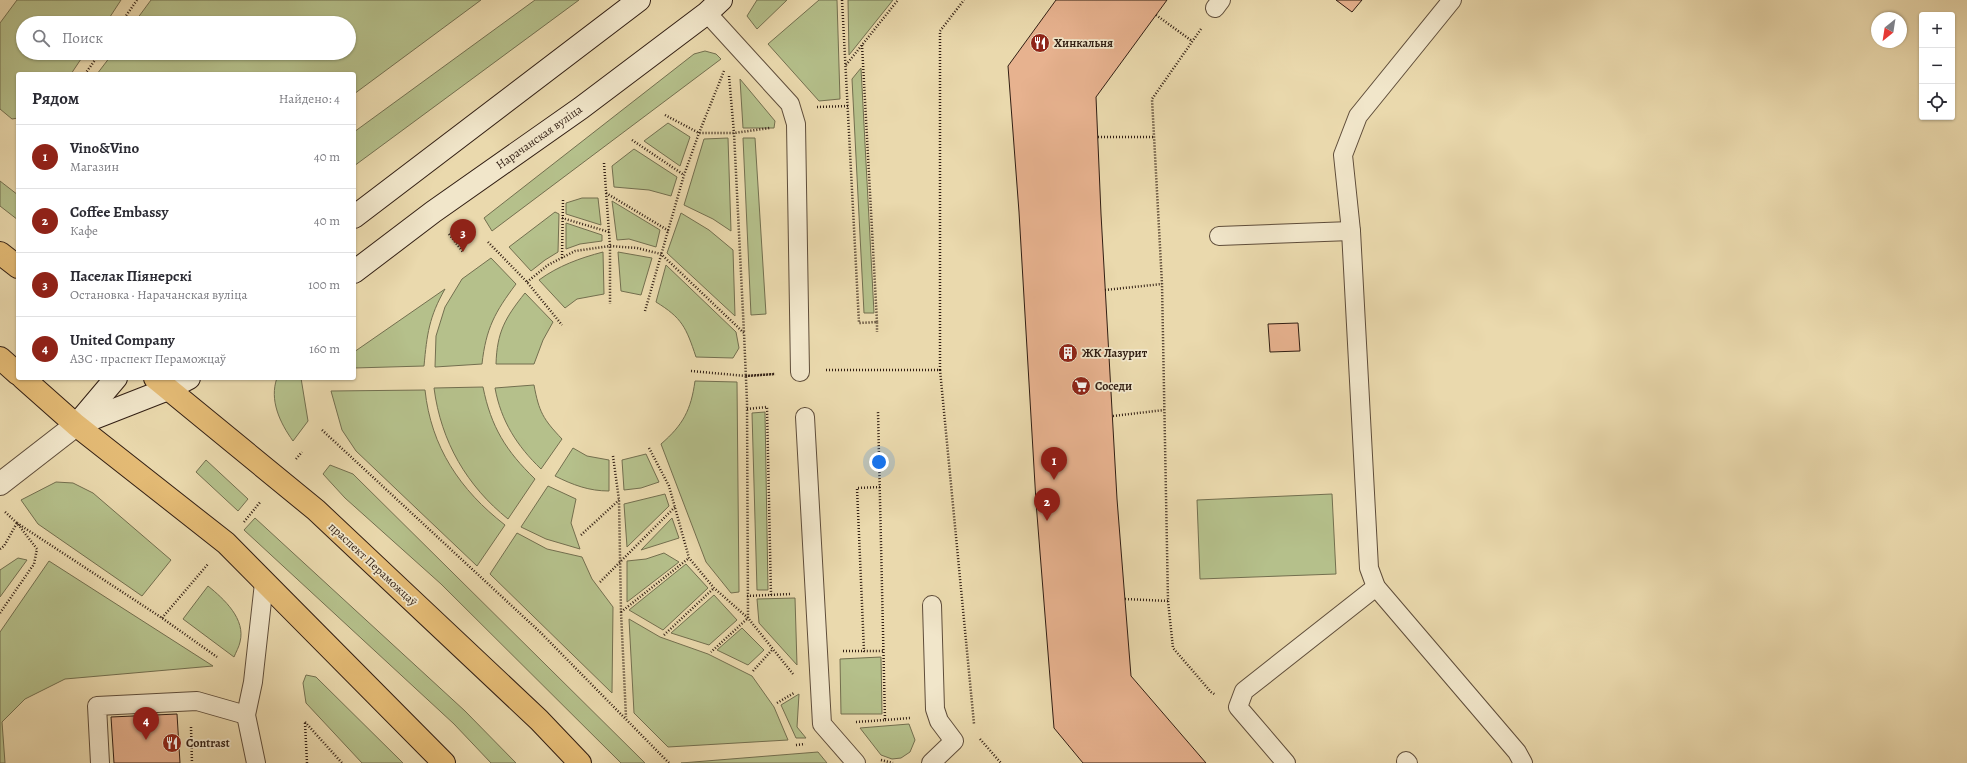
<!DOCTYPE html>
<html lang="ru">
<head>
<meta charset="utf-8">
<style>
  :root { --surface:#fff; --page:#f7f7f7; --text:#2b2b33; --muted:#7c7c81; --line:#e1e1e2; --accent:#8f2418 }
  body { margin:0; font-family:Alegreya,serif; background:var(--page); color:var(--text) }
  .controls { position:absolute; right:12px; top:12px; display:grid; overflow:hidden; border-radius:4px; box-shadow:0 1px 3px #0004 }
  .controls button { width:36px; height:36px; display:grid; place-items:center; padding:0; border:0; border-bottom:1px solid var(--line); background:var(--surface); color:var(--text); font:20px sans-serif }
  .compass { position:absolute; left:1871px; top:12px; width:36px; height:36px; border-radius:50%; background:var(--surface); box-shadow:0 1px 3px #0004; rotate:210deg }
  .you { position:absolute; left:879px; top:462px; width:14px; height:14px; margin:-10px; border:3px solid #fff; border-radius:50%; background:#1a73e8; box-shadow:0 0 0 6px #1a73e833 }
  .badge { display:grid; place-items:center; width:26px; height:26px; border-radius:50%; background:var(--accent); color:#fff; font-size:13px; font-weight:700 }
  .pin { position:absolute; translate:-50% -33px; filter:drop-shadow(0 1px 2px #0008) }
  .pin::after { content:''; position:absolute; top:21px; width:14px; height:12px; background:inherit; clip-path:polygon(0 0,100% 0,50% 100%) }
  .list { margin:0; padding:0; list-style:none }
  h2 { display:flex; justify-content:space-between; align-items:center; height:52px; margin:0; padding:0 16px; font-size:17px }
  h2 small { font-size:13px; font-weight:400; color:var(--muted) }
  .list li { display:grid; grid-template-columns:26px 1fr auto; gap:12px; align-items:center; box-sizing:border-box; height:64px; padding:0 16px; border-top:1px solid var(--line) }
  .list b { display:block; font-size:15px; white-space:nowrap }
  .list p { margin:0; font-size:13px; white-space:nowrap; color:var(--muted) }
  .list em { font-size:13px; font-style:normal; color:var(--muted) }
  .icon { flex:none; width:22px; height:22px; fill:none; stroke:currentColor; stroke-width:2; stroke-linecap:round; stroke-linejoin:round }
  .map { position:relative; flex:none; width:1967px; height:763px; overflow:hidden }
  .search { position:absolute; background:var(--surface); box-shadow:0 1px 3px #0004; left:16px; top:16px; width:340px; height:44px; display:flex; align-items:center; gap:10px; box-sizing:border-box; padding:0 14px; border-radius:22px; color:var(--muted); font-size:15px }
  .panel { position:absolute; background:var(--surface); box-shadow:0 1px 3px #0004; left:16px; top:72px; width:340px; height:308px; border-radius:4px }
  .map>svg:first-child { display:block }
  .green { fill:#b5c08b; stroke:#736f4f }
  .building { fill:#e7b28f; stroke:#311e13 }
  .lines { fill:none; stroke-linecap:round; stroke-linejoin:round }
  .service-casing { stroke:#5f4d3a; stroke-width:20 }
  .minor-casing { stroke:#5f4d3a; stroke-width:24 }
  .secondary-casing { stroke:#311e13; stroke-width:24 }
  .primary-casing { stroke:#311e13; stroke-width:24 }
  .path { stroke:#311e13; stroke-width:2.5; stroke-dasharray:1 2; stroke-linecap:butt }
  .service { stroke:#f1e6ca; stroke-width:18 }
  .minor { stroke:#f1e6ca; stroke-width:22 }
  .secondary { stroke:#f1e6ca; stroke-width:22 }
  .primary { stroke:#e5bc76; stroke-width:22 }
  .labels { text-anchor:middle; stroke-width:3.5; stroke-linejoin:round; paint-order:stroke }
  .poi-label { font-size:12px; font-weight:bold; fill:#311e13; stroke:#f1e6ca; text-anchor:start }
  .street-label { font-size:12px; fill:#311e13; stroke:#f1e6ca }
</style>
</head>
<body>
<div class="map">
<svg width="1967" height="763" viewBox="0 0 1967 763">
  <rect width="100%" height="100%" fill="#ead9ad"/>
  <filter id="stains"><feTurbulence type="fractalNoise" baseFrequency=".005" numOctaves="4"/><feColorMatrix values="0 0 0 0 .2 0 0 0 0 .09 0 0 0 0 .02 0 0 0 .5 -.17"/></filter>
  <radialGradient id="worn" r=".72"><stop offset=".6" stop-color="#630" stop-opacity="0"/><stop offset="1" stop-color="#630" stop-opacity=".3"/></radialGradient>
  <g class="green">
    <path d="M17,0h104l-15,23h-83v30h62l-14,21h-53v44l-6,1 -12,-10v-86z"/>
    <path d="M151,0h330l-127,94v-20h-257l16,-21h236v-30h-215z"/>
    <path d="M535,0h44l-225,166v-34z"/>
    <path d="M757,0h30l-30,29 -10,-13z"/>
    <path d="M819,0h18l3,99 -21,2 -51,-57z"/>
    <path d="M848,0h45l-44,55z"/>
    <path d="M705,51l11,3 5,5 -229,172 -8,-13 210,-164z"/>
    <path d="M861,68l13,245h-10l-12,-234z"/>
    <path d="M740,79l35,42 -1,7h-31z"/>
    <path d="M668,123l22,14 -10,29 -36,-25z"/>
    <path d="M728,138l3,93 -18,-12 -29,-14 20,-66z"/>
    <path d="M743,138h12l11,176 -15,1z"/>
    <path d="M634,149l43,28 -6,19 -22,-6 -35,-3 -2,-21z"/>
    <path d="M0,181l18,14v25l-18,-14z"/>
    <path d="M582,198h16l3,27 -35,-11v-11z"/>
    <path d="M612,201l48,29 -4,17 -27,-8 -12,1z"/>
    <path d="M555,212l4,2 -1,38 -13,8 -14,11 -22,-24z"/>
    <path d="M681,213l28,17 24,20 2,66 -68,-63z"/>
    <path d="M566,223l36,12v6l-22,3 -14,5z"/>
    <path d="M603,252l1,42 -27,5 -12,9 -26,-28c19,-14 41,-22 64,-28z"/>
    <path d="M618,252l34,6 -11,37 -20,-4z"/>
    <path d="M491,258l25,26c-21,28 -30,44 -34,80l-47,3 1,-31 9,-29 17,-28z"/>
    <path d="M666,265l70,67 3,16 -6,10 -37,-1c-10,-30 -14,-39 -40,-55z"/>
    <path d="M445,289c-16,28 -18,45 -21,77l-70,2v-16z"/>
    <path d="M525,293l28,29 -10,18 -9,24h-38c1,-32 9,-46 29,-71z"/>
    <path d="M277,378h24l7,43 -15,20c-13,-18 -24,-41 -16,-63z"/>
    <path d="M695,381l42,1 2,210 -8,1 -25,-31 -45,-118c22,-19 30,-34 34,-63z"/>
    <path d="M534,385c5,27 9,34 28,54l-21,30c-24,-23 -40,-48 -46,-81z"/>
    <path d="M483,387c8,40 23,64 52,92l-27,40c-41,-33 -67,-77 -74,-131z"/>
    <path d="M425,390c6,57 35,100 80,135l-28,41 -121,-115 -14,-21 -11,-39z"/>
    <path d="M765,412l3,178h-11l-5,-177z"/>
    <path d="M573,448l14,8 22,4v31c-20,0 -36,-6 -54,-15z"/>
    <path d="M646,454l13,28 -18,6 -17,2 -2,-30z"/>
    <path d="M206,460l42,39 -10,12 -42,-39z"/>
    <path d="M330,465l23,9 292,289h-24l-180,-179 -96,-86 -22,-24z"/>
    <path d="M56,482l17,1 20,10 78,67 -29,36 -104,-72 -17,-24z"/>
    <path d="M548,486l28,13 -5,24 9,26 -34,-10 -25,-12z"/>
    <path d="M665,494l4,12 -42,41 -3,-43z"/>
    <path d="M1332,494l4,80 -136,5 -3,-79z"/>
    <path d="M255,518l210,193 51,52h-25l-37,-39 -210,-194z"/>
    <path d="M672,518l7,20 -38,12z"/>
    <path d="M517,533l30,16 35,8 10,22 21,28 -1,86 -122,-119z"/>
    <path d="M664,553l15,9 -52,40v-41l19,-2z"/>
    <path d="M18,558l9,2 -27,37v-27z"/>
    <path d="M49,561l164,105 -148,13 -40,20 -23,23 3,41h-5v-131z"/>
    <path d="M686,564l22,24 -45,42 -34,-20z"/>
    <path d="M208,586c16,13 38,33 32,56 -1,5 -4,10 -6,15l-51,-38z"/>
    <path d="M714,595l23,25 -28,25 -38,-12z"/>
    <path d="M795,598l2,67 -38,-42 -2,-24z"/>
    <path d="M629,619l31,18 48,17 44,22 22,31 14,33 -120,7 -34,-34z"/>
    <path d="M742,628l22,22 -16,15 -31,-15z"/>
    <path d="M881,657l1,57h-41l-1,-55z"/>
    <path d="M306,675l10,2 87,86h-41l-56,-60 -3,-20z"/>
    <path d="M799,694l-2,33 9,11h-10l-15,-33z"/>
    <path d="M909,724l6,16 -5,12 -9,6 -9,1 -11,-4 -21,-27z"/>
    <path d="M818,752l9,11h-146z"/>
  </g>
  <g class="building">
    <path d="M1056,0h111l-71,97 5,117 16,285 14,177 75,87h-123l-29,-35 -18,-226 -17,-290 -11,-146z"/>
    <path d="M1336,0h26l-10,12z"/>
    <path d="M1298,323l2,28 -30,1 -2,-28z"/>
    <path d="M177,714l3,49h-66l-3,-46z"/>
  </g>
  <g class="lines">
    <defs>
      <g id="service">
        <path d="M1452,0l-94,116 -15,39 8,76 18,337 7,19 141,165 6,11"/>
        <path d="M1215,8l6,-8"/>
        <path d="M707,13l83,91 6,20 4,248"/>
        <path d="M1219,236l132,-5"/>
        <path d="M805,417l17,307 34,39"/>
        <path d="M1406,761l2,2"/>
        <path d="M100,763l-3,-57 100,-5 49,14"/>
        <path d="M256,763l-10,-48 7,-33 11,-99"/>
        <path d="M931,763l23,-22 -15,-20 -4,-12 -3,-104"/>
        <path d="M1286,763l-48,-56 6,-16 132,-104"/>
      </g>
      <path id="minor" d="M0,484l76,-59"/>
      <g id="secondary">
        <path d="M354,217l285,-217"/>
        <path d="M354,272l79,-60 148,-104 126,-95 14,-13"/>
        <path d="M78,423l38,-45"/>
        <path d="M76,425l92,-36 21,-11"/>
      </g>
      <g id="primary">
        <path d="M0,253l18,14"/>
        <path d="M0,358l18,16"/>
        <path d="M23,378l53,47 150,118 218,220"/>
        <path d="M155,378l161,132 223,210 41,43"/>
      </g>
    </defs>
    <use href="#service" class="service-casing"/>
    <use href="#minor" class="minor-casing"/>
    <use href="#secondary" class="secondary-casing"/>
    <use href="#primary" class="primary-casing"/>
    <g class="path">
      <path d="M842,0l17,323 18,-1v10"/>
      <path d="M1156,15l36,26"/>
      <path d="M121,23l16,-23"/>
      <path d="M1201,29l-49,70 10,185 6,317 5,47 38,44 5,3"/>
      <path d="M862,45l15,277"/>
      <path d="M846,65l52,-65"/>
      <path d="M85,74l15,-21"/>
      <path d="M729,76l5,57 10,200"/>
      <path d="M817,107l31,-1"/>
      <path d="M665,115l34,18h35l36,-5"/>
      <path d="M1098,137h57"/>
      <path d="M632,140l52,35"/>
      <path d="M604,163l6,83v58"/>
      <path d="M606,193l63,38"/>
      <path d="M562,218l47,14"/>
      <path d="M449,234l14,18"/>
      <path d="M488,242l39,40 35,43"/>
      <path d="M562,258l1,-58"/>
      <path d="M527,282l21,-17 27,-14 35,-5 27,2 24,6 83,79 3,69 1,216 -37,34"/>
      <path d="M1105,290l57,-6"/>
      <path d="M645,311l39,-136 15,-42 25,-62"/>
      <path d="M826,370h114v-339l24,-31"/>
      <path d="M940,370l34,354"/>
      <path d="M691,371l55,5"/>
      <path d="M774,374l-28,2 29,-2"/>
      <path d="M747,409l20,-2 4,188"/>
      <path d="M1113,416l51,-6"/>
      <path d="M322,430l218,202 129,131"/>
      <path d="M649,448l20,38 20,72 25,30 34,30 45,56"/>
      <path d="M613,456l6,44 2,112 5,105"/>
      <path d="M296,459l6,-7"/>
      <path d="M880,487l-23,1 7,163h19"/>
      <path d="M244,522l17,-21"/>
      <path d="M17,523l145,95 55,39"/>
      <path d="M581,535l38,-35"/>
      <path d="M0,549l4,-3 13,-23"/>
      <path d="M600,582l75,-75"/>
      <path d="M747,596l43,-2"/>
      <path d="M1125,599l43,2"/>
      <path d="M621,612l68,-54"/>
      <path d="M0,613l34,-49 3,-15 -20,-26 -13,-12"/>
      <path d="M162,618l46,-54"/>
      <path d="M664,635l50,-47"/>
      <path d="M843,651h21"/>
      <path d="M753,671l19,-21"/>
      <path d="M777,703l17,-10"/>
      <path d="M885,720l25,-2"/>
      <path d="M305,722l37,41"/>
      <path d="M856,722l29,-2 -7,-308"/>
      <path d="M305,723l2,40"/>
      <path d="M191,727l1,36"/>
      <path d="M980,739l21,24"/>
      <path d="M796,745l9,-1"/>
      <path d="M881,760l12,3"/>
    </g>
    <use href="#service" class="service"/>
    <use href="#minor" class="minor"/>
    <use href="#secondary" class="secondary"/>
    <use href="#primary" class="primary"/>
  </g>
  <defs>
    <symbol id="restaurant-disc" viewBox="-11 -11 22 22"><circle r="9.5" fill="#8f2418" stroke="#f1e6ca"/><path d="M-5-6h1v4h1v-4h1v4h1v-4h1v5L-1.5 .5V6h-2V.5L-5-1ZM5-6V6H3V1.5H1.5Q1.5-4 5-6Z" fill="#fff"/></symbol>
    <symbol id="building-disc" viewBox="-11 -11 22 22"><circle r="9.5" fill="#8f2418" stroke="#f1e6ca"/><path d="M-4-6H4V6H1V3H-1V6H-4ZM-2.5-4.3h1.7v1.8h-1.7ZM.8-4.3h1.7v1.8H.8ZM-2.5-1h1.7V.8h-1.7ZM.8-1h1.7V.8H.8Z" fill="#fff"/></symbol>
    <symbol id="supermarket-disc" viewBox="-11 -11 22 22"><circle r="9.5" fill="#8f2418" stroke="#f1e6ca"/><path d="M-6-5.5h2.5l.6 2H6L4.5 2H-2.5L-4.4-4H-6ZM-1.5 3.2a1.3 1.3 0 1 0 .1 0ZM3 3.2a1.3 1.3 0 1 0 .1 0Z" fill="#fff"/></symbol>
  </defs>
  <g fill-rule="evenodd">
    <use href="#restaurant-disc" x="1029" y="32" width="22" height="22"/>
    <use href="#building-disc" x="1057" y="342" width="22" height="22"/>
    <use href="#supermarket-disc" x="1070" y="375" width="22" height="22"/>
    <use href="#restaurant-disc" x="161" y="732" width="22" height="22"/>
  </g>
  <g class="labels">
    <g class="poi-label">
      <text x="1054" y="47">Хинкальня</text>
      <text x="1082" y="357">ЖК Лазурит</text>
      <text x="1095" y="390">Соседи</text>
      <text x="186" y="747">Contrast</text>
    </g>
    <g class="street-label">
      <text transform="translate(539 137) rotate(-35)" y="4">Нарачанская вуліца</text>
      <text transform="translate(373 564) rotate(43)" y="4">праспект Пераможцаў</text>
    </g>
  </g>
  <rect width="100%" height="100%" filter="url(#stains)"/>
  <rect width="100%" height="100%" fill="url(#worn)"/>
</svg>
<div class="controls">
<button>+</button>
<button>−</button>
<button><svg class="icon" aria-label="locate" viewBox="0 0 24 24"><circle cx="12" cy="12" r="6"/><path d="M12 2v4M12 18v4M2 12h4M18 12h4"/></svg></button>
</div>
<svg class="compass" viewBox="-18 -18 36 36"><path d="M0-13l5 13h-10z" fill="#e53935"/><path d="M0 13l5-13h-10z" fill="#7c7c81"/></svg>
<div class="you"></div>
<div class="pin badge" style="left:1054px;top:480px">1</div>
<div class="pin badge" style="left:1047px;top:521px">2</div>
<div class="pin badge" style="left:463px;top:252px">3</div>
<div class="pin badge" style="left:146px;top:740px">4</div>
<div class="search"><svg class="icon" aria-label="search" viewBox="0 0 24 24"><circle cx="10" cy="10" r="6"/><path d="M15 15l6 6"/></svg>Поиск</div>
<section class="panel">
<h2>Рядом<small>Найдено: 4</small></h2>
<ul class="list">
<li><span class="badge">1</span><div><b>Vino&amp;Vino</b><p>Магазин</p></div><em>40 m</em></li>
<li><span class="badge">2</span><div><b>Coffee Embassy</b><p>Кафе</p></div><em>40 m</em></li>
<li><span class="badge">3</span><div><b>Паселак Піянерскі</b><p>Остановка · Нарачанская вуліца</p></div><em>100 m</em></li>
<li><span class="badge">4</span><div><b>United Company</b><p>АЗС · праспект Пераможцаў</p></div><em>160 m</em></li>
</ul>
</section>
</div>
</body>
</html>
